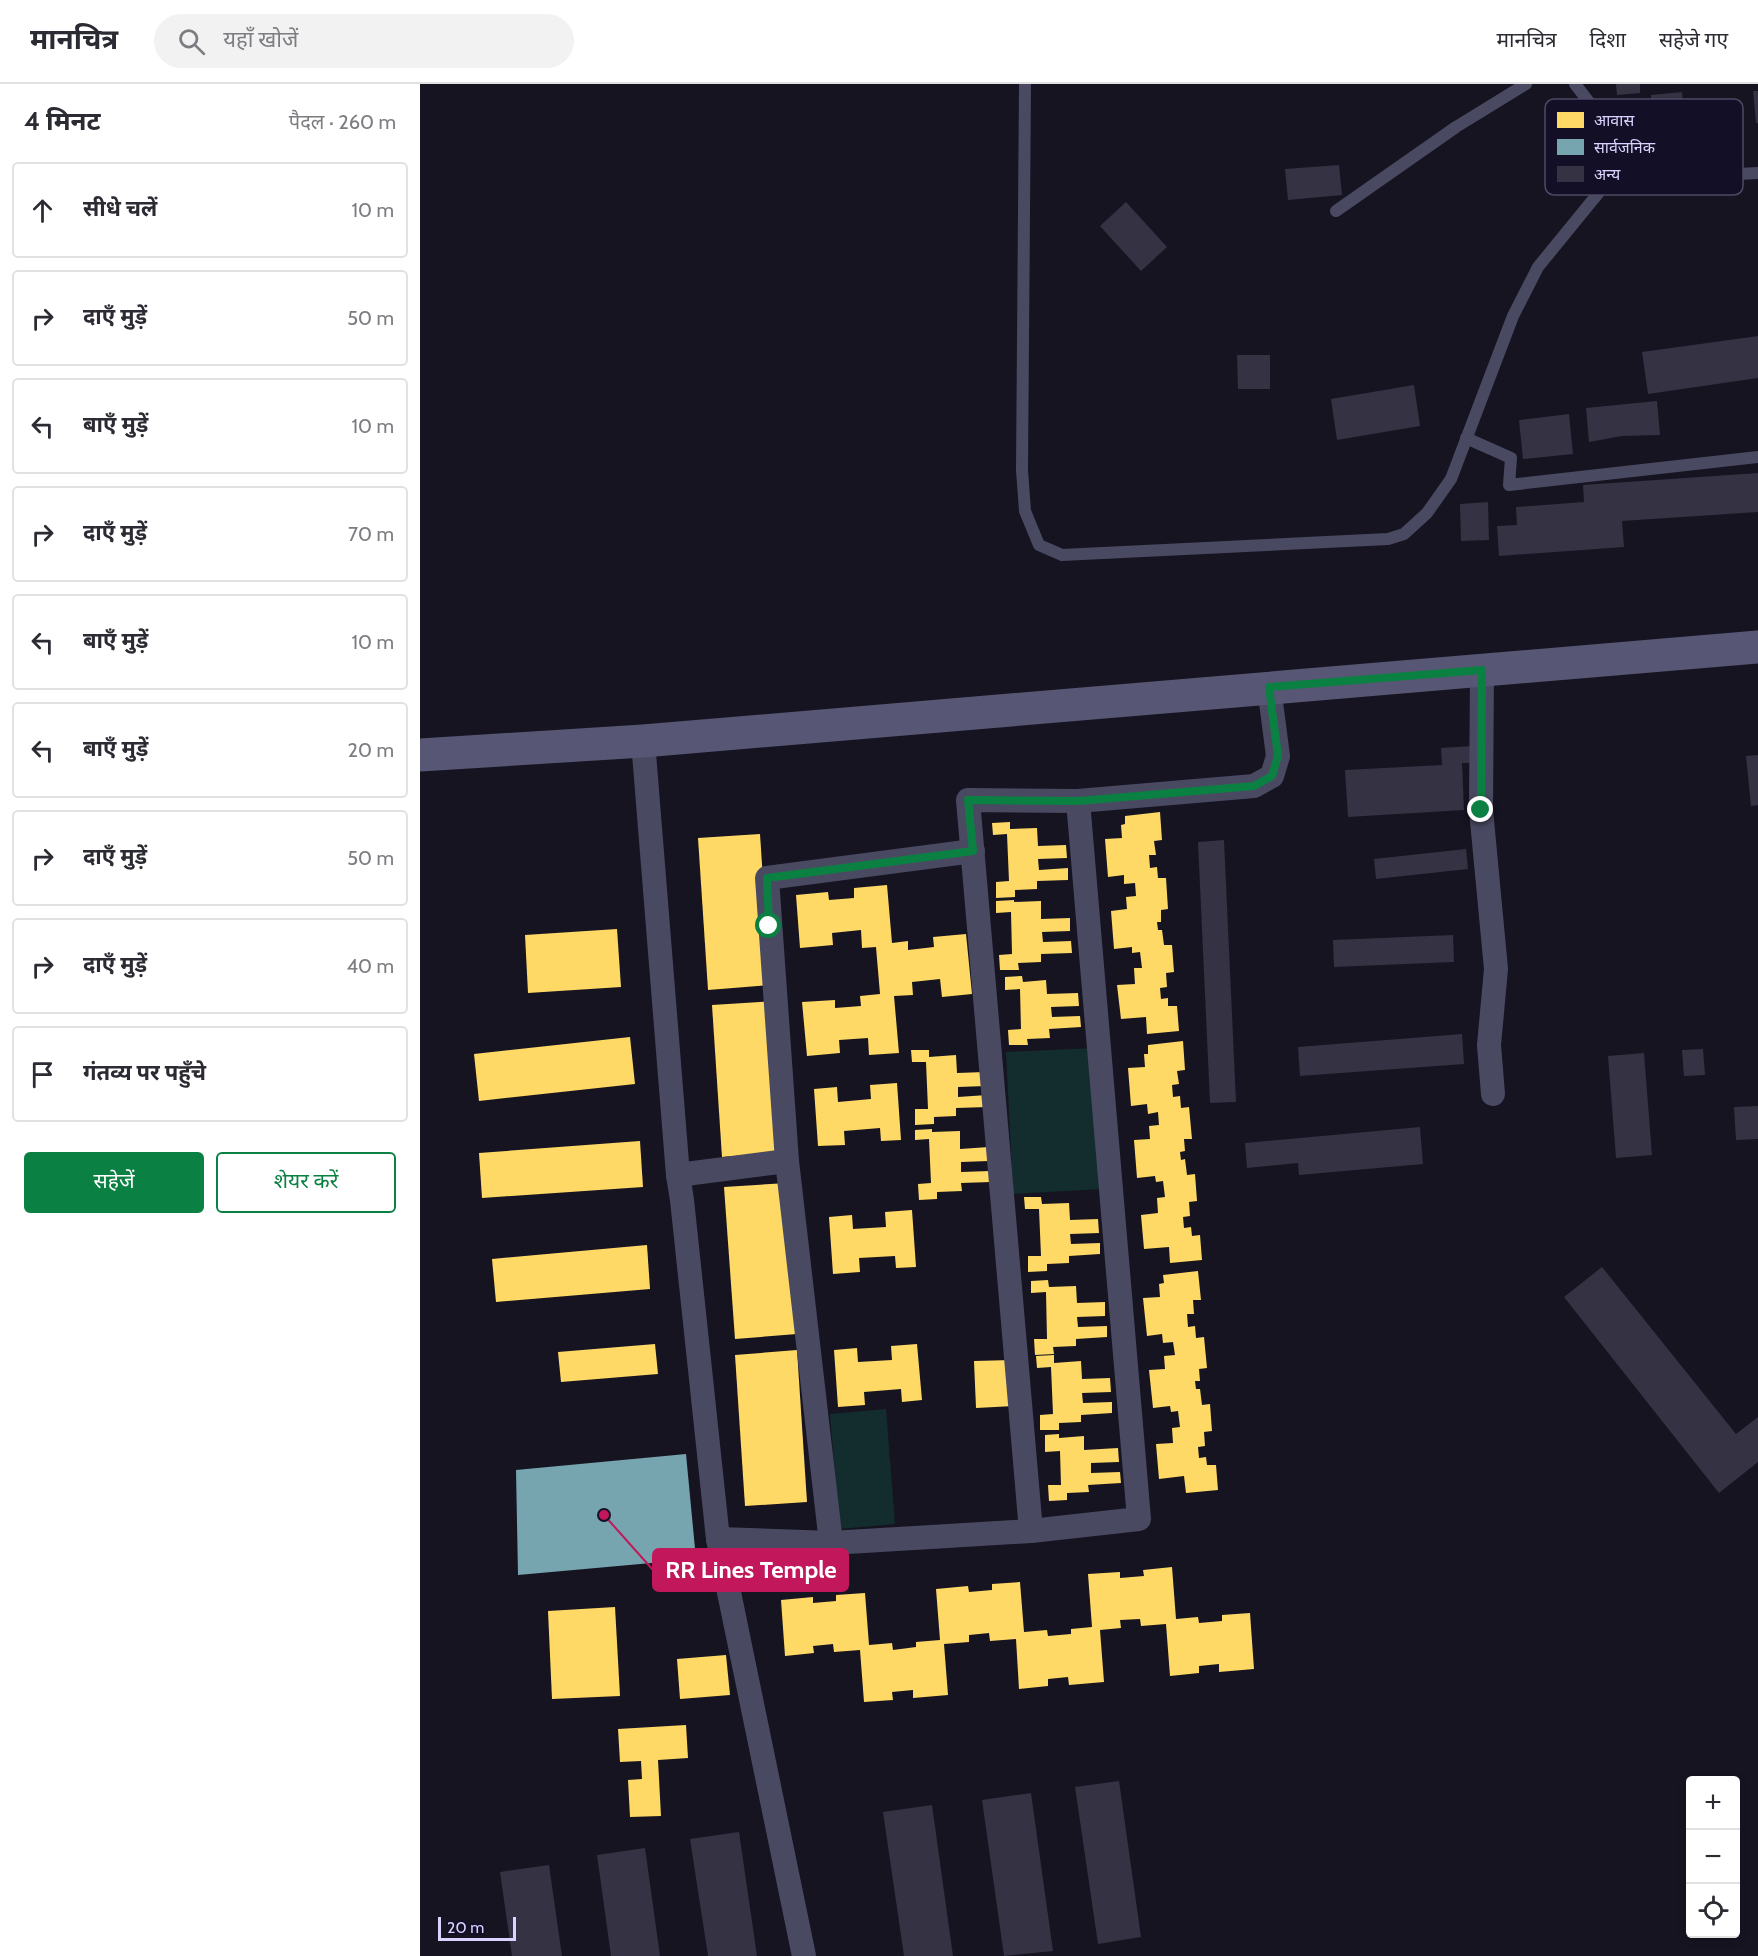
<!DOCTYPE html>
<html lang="hi">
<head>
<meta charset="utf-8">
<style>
  :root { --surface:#fff; --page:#f2f2f3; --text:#2b2b33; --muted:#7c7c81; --line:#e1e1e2; --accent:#0b8043 }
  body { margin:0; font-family:Cabin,"Noto Sans Devanagari",sans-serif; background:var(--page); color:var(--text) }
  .controls { position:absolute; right:18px; bottom:18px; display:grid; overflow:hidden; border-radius:6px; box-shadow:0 3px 9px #0003 }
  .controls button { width:54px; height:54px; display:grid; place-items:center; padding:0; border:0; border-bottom:2px solid var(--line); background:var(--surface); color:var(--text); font:30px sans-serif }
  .scale { position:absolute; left:18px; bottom:15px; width:78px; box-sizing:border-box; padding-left:6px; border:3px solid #d9d4ff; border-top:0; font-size:16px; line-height:21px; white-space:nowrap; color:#d9d4ff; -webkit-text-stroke:4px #130f26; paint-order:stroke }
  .stop { position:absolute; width:18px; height:18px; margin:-14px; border:4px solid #0b8043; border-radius:50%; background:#fff }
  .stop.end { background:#0b8043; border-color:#fff; box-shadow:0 2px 6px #0008 }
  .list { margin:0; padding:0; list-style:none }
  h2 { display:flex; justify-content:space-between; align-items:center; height:78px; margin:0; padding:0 24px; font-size:26px }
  h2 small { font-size:20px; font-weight:400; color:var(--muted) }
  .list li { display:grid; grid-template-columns:39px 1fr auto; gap:18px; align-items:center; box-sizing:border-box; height:96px; margin:0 12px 12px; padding:0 12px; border:2px solid var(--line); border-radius:6px }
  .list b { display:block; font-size:22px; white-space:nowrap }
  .list em { font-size:20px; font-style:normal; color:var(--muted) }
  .actions { display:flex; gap:12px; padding:18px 24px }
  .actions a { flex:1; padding:14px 0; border:2px solid var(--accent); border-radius:6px; text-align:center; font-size:21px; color:var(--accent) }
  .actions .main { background:var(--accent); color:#fff }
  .icon { flex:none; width:33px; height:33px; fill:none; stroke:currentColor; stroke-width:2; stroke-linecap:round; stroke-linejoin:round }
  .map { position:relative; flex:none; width:1338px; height:1872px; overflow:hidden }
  header { display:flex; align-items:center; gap:36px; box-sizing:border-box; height:84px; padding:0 30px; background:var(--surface); border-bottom:2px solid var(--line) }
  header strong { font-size:28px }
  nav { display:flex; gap:33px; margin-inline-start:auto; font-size:21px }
  .search { width:420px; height:54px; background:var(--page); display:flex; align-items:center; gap:15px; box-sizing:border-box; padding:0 21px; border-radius:33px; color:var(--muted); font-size:22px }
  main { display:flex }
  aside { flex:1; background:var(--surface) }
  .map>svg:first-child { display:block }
  .green { fill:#132c2d }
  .homes { fill:#ffd966 }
  .public { fill:#76a5af }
  .building { fill:#343243 }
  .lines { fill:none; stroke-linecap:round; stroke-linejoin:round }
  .lane { stroke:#4a4962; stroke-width:12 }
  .street { stroke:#4a4962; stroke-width:24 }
  .secondary { stroke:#575674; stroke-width:33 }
  .route { stroke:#0b8043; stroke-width:8 }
  .key { fill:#130f26; stroke:#4e4a67; stroke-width:1.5 }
  .key-label { font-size:16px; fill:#d9d4ff }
  .leader { fill:none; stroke:#c2185b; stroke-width:2 }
  .callout-dot { fill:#c2185b; stroke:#130f26; stroke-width:2 }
  .callout { fill:#c2185b; stroke:#c2185b; stroke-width:2 }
  .callout-label { font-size:24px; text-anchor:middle; font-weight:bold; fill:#fff }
</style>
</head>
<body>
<header>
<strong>मानचित्र</strong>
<div class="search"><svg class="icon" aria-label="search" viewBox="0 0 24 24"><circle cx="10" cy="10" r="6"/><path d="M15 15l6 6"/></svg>यहाँ खोजें</div>
<nav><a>मानचित्र</a><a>दिशा</a><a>सहेजे गए</a></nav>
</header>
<main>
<aside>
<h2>4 मिनट<small>पैदल · 260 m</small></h2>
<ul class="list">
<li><svg class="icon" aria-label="ahead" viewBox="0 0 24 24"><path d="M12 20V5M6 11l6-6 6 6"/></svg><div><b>सीधे चलें</b></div><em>10 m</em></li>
<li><svg class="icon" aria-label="right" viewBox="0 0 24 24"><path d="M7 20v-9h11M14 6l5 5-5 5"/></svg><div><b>दाएँ मुड़ें</b></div><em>50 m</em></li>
<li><svg class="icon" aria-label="left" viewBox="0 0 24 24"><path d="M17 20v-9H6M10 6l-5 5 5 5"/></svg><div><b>बाएँ मुड़ें</b></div><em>10 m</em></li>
<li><svg class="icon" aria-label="right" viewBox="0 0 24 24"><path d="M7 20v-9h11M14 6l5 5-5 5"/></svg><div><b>दाएँ मुड़ें</b></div><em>70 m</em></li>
<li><svg class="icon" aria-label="left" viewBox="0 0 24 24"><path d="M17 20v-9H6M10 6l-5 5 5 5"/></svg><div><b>बाएँ मुड़ें</b></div><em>10 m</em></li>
<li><svg class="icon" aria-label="left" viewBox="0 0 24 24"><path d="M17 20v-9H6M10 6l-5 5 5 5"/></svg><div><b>बाएँ मुड़ें</b></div><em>20 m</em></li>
<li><svg class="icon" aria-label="right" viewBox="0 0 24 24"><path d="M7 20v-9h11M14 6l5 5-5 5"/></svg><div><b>दाएँ मुड़ें</b></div><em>50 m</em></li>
<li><svg class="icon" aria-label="right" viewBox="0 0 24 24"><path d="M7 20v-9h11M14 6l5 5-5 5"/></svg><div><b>दाएँ मुड़ें</b></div><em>40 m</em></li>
<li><svg class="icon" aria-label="arrive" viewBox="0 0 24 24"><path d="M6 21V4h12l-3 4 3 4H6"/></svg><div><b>गंतव्य पर पहुँचे</b></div></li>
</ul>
<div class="actions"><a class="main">सहेजें</a><a>शेयर करें</a></div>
</aside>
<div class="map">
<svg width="1338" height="1872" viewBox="0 0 1338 1872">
  <rect width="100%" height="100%" fill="#161421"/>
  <g class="green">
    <path d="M676,964l6,141 -89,5 -7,-142z"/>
    <path d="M466,1325l9,115 -56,5 -9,-115z"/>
  </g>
  <g class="homes">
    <path d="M740,728l2,28 -8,1 2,14h-7l1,13 7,-1 1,11h8l2,31 -7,1v12h-4l1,8h4l2,15h8l2,27 -8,1 1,14 -7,1 1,11 7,-1v8h9l2,25 -32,3 -1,-17 -25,2 -4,-34 18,-1 -1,-16h8l-2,-16 -8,1v-6l-18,2 -3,-38 16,-2 -1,-12 10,-1 -1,-13 -11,1v-9l-16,2 -3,-38 17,-1 -1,-13 4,-1v-8z"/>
    <path d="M590,738v7l27,-1 1,18 28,-1 1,13 -29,1 1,11 29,-2v12l-31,1v8l-22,1v7l-19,1v-16l13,-1 -2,-47 -14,1 -1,-12z"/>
    <path d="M340,750l10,151 -62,5 -10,-152z"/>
    <path d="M467,801l5,58 16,-2v9l26,-3 -1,-10 33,-3 6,60 -30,3 -2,-18 -28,3 1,13 -19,1 5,57 -30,2 -1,-17 -29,2 1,13 -33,3 -5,-54 33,-2v8l26,-2 -1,-10 20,-2 -4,-47 -14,1 -1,-18 -29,3 1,12 -33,3 -4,-53 32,-3 1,8 25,-2v-10z"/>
    <path d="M594,816v2l27,-1v18l29,-1v13l-28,1 1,10 28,-1 1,12 -31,1v8l-23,1 1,7h-19l-1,-15 13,-1 -1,-42 -15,1v-12z"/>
    <path d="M197,845l4,58 -93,6 -3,-58z"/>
    <path d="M602,892l1,6 23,-2 1,14 31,-1 1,13 -28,1 1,10 28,-1 1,11 -32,2 1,9 -23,1 1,6h-19l-1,-15 13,-1 -1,-40 -15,1v-13z"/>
    <path d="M354,917l10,151 -62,5 -10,-152z"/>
    <path d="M210,953l5,47 -156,17 -5,-47z"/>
    <path d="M763,957l2,29 -8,1 2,13 -7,1 1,12 7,-1 1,12 8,-1 3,32h-8l1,12 -5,1 1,8 4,-1 2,16 8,-1 2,27 -8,1 1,14 -7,1 1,11 7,-1 1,9 8,-1 2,25 -32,3 -1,-16 -25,2 -3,-34 17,-2 -1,-15 8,-1 -2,-16 -7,1 -1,-6 -18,2 -3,-38 16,-1 -1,-13 10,-1 -1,-13 -10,2 -1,-10 -16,2 -3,-38 17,-1 -1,-13h4v-9z"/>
    <path d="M491,966h18v7l27,-2 1,18 28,-1 1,14 -28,1v10l29,-2 1,12 -32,1v8l-22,1v7l-19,1v-16h13l-2,-47h-14z"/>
    <path d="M477,999l4,57 -20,1 -1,-13 -36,3 1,14 -27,1 -4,-57 23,-2 1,15 33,-3 -1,-14z"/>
    <path d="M512,1045v3l28,-1v18l29,-2v14l-28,1v10l29,-1 1,11 -30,1 1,8 -25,1v7l-18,1 -1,-16 13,-1 -2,-44 -14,1v-10z"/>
    <path d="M220,1057l3,46 -161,11 -3,-45z"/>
    <path d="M367,1099l10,151 -62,5 -11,-152z"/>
    <path d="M604,1113h17l1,7 27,-1 1,17 28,-1 1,14 -29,1 1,10 29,-1v11l-31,2v7l-22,1v7l-19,1v-16h13l-2,-47h-14z"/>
    <path d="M492,1126l4,57 -20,1 -1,-12 -36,2 1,14 -27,2 -4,-57 23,-2 1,14 33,-2 -1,-15z"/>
    <path d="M227,1161l3,44 -154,13 -4,-43z"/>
    <path d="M778,1187l3,29h-8l1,14h-7l1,13 7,-1 1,12 8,-1 3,31 -8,1 1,12h-5l1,8h4l2,16 8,-1 2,27 -8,1 1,14 -7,1 1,11 7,-1 1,8h9l2,25 -32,3 -2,-17 -25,3 -3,-35 17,-1 -1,-15 8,-1 -2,-16 -7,1 -1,-6 -17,2 -4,-38 16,-1 -1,-13 11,-1 -2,-13 -10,1 -1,-9 -15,2 -4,-38 17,-1 -1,-13 5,-1 -1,-8z"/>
    <path d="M628,1196l1,7 27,-1 1,17 28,-1v14l-28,1 1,10 29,-1v11l-31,2v7l-23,1 1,7 -19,1 -1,-16h13l-1,-47 -15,1v-12z"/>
    <path d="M235,1260l3,30 -97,8 -3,-30z"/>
    <path d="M497,1260l5,56 -20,2 -1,-13 -37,3 1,13 -27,2 -4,-57 23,-2 1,14 34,-2 -1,-14z"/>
    <path d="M377,1266l10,152 -62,4 -10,-151z"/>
    <path d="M634,1271v8l27,-2 1,18 28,-1 1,14 -29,1 1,10 29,-1v11l-31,2v7l-22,1v7h-19v-15l13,-1 -2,-47 -14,1 -1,-12z"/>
    <path d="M592,1276l2,46 -38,2 -2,-47z"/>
    <path d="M639,1350v4l25,-2v14l34,-2 1,14 -28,1v10l29,-1 1,11 -33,2 1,7 -22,1v7l-18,1 -1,-16h13l-1,-34 -15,1v-17z"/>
    <path d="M752,1483l4,52 22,-2 1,6 23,-2v-6l28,-2 4,56 -35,3v-8l-20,2v7l-29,3 -4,-52 -25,2 -1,-7 -20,1 1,8 -21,2 4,52 -35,3 -1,-8 -20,2v7l-29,3 -3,-50 -26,2 -1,-8 -20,2v7l-25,2 4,51 -35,3v-8l-21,2 1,8 -29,2 -4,-52 -26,2 -1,-8 -20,2 1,7 -29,3 -4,-56 32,-3v6l23,-2v-6l29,-2 4,52 23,-2 1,7 23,-3v-5l24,-2 -4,-51 32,-3 1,6 23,-2v-6l28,-2 4,50 23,-2 1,6 23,-2v-5l21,-2 -4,-53 32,-2v6l24,-2 -1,-6z"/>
    <path d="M195,1523l5,89 -68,3 -4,-88z"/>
    <path d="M306,1571l4,40 -50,4 -3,-40z"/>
    <path d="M266,1641l2,33 -30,2 3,56 -31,1 -2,-37 14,-1 -1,-18 -21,1 -2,-33z"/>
  </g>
  <path class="public" d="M266,1370l10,105 -178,16 -2,-105z"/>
  <g class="building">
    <path d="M1196,0h24v9l-23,2z"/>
    <path d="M1333,7h5v32h-2z"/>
    <path d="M1262,8l2,25 -31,2 -2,-24z"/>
    <path d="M919,81l3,30 -54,5 -3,-31z"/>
    <path d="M706,118l41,45 -26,24 -41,-45z"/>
    <path d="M1338,252v42l-110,16 -6,-42z"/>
    <path d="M817,271h33v34h-32z"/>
    <path d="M994,301l6,41 -83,14 -6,-41z"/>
    <path d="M1237,317l3,34 -38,1 -33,6 -3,-34z"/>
    <path d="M1149,330l4,40 -50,5 -4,-39z"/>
    <path d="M1338,389v39l-136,9 2,26 -125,9 -2,-30 20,-1 -1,-18 68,-5 -1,-17z"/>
    <path d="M1068,418l1,38 -28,1 -1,-37z"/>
    <path d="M1052,662l2,17h-12l2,47 -116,7 -3,-47 97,-5 -1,-17z"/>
    <path d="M1338,671v50l-7,1 -5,-50z"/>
    <path d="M804,756l12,262 -26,1 -12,-261z"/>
    <path d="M1046,765l2,20 -92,10 -2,-20z"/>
    <path d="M1033,851l1,27 -120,5 -1,-27z"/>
    <path d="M1042,950l2,30 -164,12 -2,-29z"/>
    <path d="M1283,965l2,26 -21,1 -2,-26z"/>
    <path d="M1224,969l8,102 -36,3 -8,-102z"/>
    <path d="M1338,1022v33l-22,1 -2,-33z"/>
    <path d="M1000,1043l3,37 -124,11 -1,-12 -51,5 -2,-25z"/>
    <path d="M1182,1183l134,167 22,-17v45l-39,31 -155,-196z"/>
    <path d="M699,1697l22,156 -43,7 -23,-157z"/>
    <path d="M611,1709l22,158 -49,5 -22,-156z"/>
    <path d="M512,1721l21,151h-49l-21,-144z"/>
    <path d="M319,1748l18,124h-49l-18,-117z"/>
    <path d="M225,1764l15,108h-49l-14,-101z"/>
    <path d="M129,1781l13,91h-50l-12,-84z"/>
  </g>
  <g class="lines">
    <g class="lane">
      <path d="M605,0l-3,386 3,41 14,34 23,10 326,-16 16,-5 23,-21 24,-34 62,-163 25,-49 98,-120"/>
      <path d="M1155,0l34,44 47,33 62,14 40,-2"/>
      <path d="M916,127l120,-84 70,-43"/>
      <path d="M1046,354l45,20 -2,27 249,-28"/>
    </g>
    <g class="street">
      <path d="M1062,586l-1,140 15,159 -7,76 4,49"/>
      <path d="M223,657l35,434 4,25 36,339 86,417"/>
      <path d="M258,1091l109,-14"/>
      <path d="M611,1447l-63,-731 110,1 176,-15 18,-10 6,-20 -9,-69"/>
      <path d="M298,1455l113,4 200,-12 108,-12 -61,-718"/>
      <path d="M411,1459l-44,-382 -20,-283 206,-27"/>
    </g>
    <path class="secondary" d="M0,671l223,-14 1115,-94"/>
  </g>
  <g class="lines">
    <path class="route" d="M349,842l-2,-48 206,-27 -5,-51 110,1 176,-15 18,-10 6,-20 -9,-69 213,-17 -1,140"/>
  </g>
  <rect x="1125" y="15" width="198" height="96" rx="9" class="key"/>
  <rect x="1137" y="28" width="27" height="16" fill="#ffd966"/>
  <rect x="1137" y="55" width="27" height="16" fill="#76a5af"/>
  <rect x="1137" y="82" width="27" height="16" fill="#343243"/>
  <g class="key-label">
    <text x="1174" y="42">आवास</text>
    <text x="1174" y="69">सार्वजनिक</text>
    <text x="1174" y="96">अन्य</text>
  </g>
  <path class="leader" d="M184 1431L233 1486"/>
  <circle class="callout-dot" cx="184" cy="1431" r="6"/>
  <rect class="callout" x="233" y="1465" width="195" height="42" rx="6"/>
  <g class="callout-label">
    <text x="331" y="1494">RR Lines Temple</text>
  </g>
</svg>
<div class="controls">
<button>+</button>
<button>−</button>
<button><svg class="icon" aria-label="locate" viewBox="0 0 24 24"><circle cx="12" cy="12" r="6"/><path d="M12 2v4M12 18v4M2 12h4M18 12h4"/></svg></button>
</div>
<div class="scale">20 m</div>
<div class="stop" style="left:349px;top:842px"></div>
<div class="stop end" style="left:1061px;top:726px"></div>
</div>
</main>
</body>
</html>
